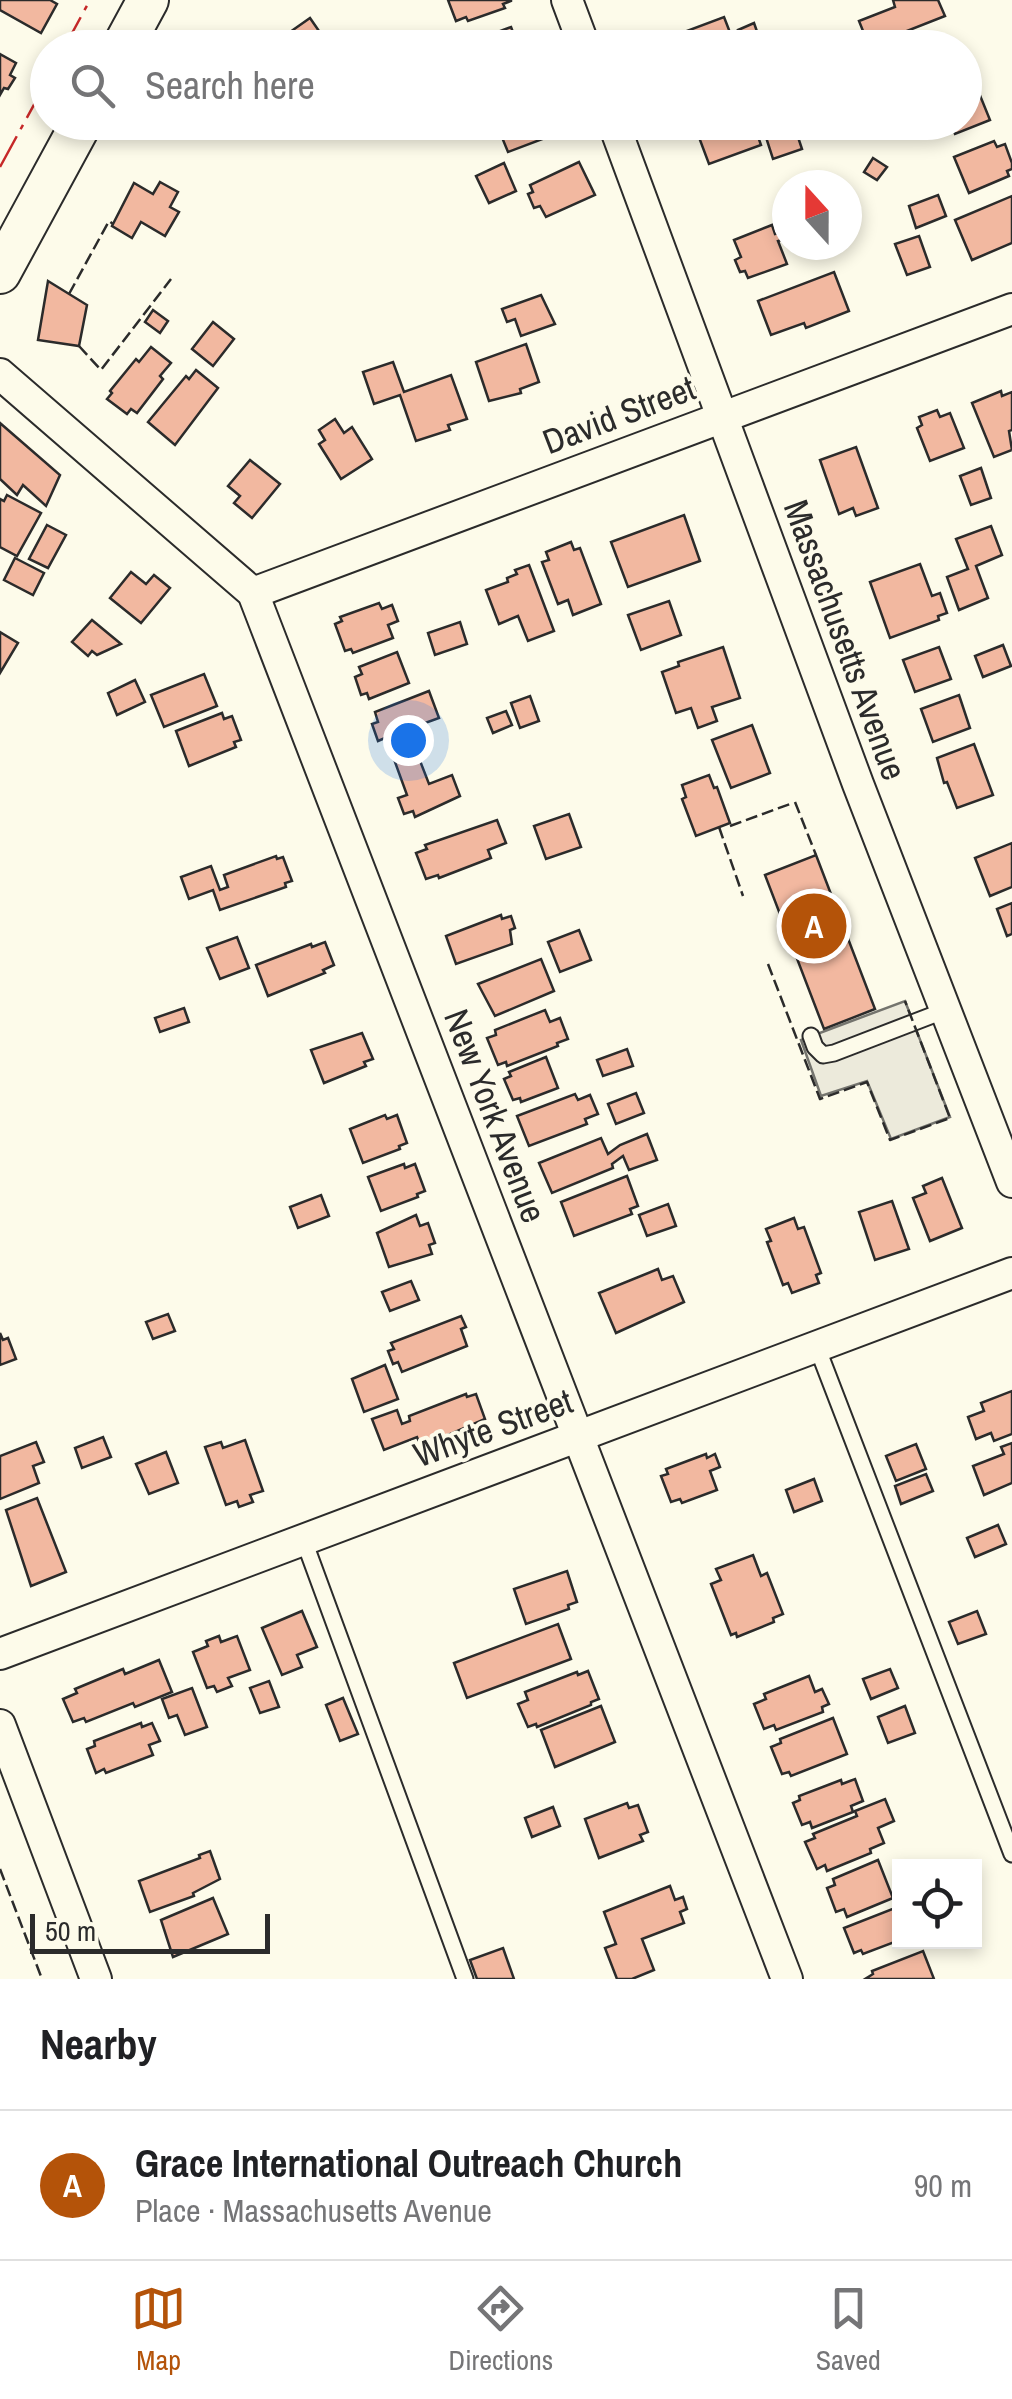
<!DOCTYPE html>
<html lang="en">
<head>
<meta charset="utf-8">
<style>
  :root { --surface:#fff; --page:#f2f2f2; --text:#202124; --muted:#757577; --line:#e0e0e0; --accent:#b45309 }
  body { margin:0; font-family:"Archivo Narrow",sans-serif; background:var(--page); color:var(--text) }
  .controls { position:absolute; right:30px; bottom:30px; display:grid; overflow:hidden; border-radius:0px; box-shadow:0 5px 15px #0003 }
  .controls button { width:90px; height:90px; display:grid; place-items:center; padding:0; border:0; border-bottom:2px solid var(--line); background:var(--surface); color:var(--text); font:50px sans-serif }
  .compass { position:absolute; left:772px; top:170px; width:90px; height:90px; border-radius:50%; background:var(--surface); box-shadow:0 5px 15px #0003; rotate:339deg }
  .scale { position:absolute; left:30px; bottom:25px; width:240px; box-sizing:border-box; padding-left:10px; border:5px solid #2b2b2b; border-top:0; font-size:28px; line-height:35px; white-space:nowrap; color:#2b2b2b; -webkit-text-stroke:8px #fdfbea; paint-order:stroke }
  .you { position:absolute; left:408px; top:740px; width:35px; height:35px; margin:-25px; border:8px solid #fff; border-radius:50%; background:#1a73e8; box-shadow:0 0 0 15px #1a73e833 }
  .badge { display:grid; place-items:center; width:65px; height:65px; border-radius:50%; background:var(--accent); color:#fff; font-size:32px; font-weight:700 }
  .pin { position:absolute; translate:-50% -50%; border:5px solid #fff; box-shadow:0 2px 10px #0006 }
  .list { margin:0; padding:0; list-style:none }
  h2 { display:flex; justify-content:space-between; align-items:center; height:130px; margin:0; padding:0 40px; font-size:42px }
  h2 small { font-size:32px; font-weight:400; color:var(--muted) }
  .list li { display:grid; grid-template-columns:65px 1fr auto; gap:30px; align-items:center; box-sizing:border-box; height:150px; padding:0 40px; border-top:2px solid var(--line) }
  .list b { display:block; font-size:38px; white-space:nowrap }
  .list p { margin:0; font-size:32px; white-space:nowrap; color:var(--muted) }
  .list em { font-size:32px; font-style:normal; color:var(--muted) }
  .icon { flex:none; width:55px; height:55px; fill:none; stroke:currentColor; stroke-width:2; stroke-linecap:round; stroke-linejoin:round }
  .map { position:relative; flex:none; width:1012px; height:1979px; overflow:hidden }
  .search { position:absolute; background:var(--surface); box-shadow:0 5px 15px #0003; left:30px; right:30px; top:30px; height:110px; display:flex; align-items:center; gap:25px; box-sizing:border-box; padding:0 35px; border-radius:55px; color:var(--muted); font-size:38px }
  .sheet { height:280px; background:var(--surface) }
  nav { display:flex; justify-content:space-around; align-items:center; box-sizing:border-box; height:140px; border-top:2px solid var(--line); background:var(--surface); font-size:28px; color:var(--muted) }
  nav a { display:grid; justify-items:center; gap:5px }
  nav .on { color:var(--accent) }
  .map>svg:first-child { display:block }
  .parking { fill:#eceadb; stroke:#74746e; stroke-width:2.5 }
  .building { fill:#f2b8a0; stroke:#2b2b2b; stroke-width:2.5 }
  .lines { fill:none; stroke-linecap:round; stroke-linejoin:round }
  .service-casing { stroke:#2b2b2b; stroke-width:19 }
  .minor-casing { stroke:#2b2b2b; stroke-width:34 }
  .secondary-casing { stroke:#2b2b2b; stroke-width:44 }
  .service { stroke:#fdfbea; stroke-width:15 }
  .minor { stroke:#fdfbea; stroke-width:30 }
  .secondary { stroke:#fdfbea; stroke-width:40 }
  .fence { stroke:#2b2b2b; stroke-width:2.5; stroke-dasharray:12 5; stroke-linecap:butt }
  .power { stroke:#c62828; stroke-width:2.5; stroke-dasharray:35 8 5 8; stroke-linecap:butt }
  .labels { text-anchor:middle; stroke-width:8; stroke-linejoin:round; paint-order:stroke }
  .street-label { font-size:35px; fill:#2b2b2b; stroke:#fdfbea }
</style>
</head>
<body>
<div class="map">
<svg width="1012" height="1979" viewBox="0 0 1012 1979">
  <rect width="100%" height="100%" fill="#fdfbea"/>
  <path class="parking" d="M905,1001l45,116 -59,22 -24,-58 -46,15 -20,-56z"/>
  <g class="building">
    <path d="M0,0h50l7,4 -16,29 -41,-23z"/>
    <path d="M448,0h63v1l-8,3 2,4 -37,13 -2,-4 -10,4z"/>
    <path d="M893,0h45l7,16 -76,30 -10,-25 36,-14z"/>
    <path d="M724,17l7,18 -9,4 3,9h-68l4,-2 -1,-5z"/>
    <path d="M310,18l20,29 -44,1 -6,-9z"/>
    <path d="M754,23l6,17 -16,6 -6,-16z"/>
    <path d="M511,27l8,21h-64z"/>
    <path d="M0,54l16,9 -6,12 5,3 -7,11 -4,-1 -4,7z"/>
    <path d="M964,56l26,64 -35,14 -5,-12h14z"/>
    <path d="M485,122h63l5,13 -45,17 -9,-22 -10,4z"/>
    <path d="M723,122h35l2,5 -5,1 6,17 -52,19 -12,-32z"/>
    <path d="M781,122h12l9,27 -29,10 -10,-31z"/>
    <path d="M994,141l3,6 8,-3 7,19v6l-5,2 2,5 -40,17 -15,-36z"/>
    <path d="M873,158l14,9 -10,13 -13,-8z"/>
    <path d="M579,162l16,33 -49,22 -6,-11 -6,2 -6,-14 5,-2 -3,-7z"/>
    <path d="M504,163l12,28 -27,12 -13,-27z"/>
    <path d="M160,182l18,10 -8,15 9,5 -14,24 -24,-14 -9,16 -20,-12 22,-43 19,11z"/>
    <path d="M938,195l8,21 -30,12 -7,-22z"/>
    <path d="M1012,196v47l-40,17 -17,-40z"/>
    <path d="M772,225l3,9 7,-2 3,7 -7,2 9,23 -39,14 -3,-7 -5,1 -5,-12 6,-3 -7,-17z"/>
    <path d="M919,236l11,31 -23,8 -12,-31z"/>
    <path d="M834,272l15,39 -43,17 -2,-5 -33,12 -13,-34z"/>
    <path d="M48,281l39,24 -8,41 -41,-6z"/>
    <path d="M541,295l14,29 -34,12 -6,-17 -8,3 -5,-13z"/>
    <path d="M153,310l15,11 -8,12 -15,-11z"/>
    <path d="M213,322l21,17 -21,27 -21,-17z"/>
    <path d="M526,344l13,38 -19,7 1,4 -32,8 -13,-39z"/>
    <path d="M151,347l20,16 -11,13 3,3 -26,34 -6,-4 -4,5 -20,-15 5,-6 -2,-2 26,-32 3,3z"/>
    <path d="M393,362l11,30 47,-17 16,44 -19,6 2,5 -34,11 -16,-46 -26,9 -11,-32z"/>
    <path d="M196,370l22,18 -43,57 -27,-23 38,-46 3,3z"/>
    <path d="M1001,391l1,5 10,-4v38l-3,1 3,19 -18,7 -22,-54z"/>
    <path d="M937,410l3,7 10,-4 14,35 -34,13 -13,-33 5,-3 -3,-8z"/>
    <path d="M335,419l9,14 8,-6 20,32 -31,20 -22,-35 6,-4 -6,-10z"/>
    <path d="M0,423l60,52 -14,31 -23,-21 -6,10 -17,-16z"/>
    <path d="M856,447l22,61 -22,8 -3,-8 -14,6 -19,-54z"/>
    <path d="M250,460l30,24 -28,34 -18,-15 6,-7 -12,-10z"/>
    <path d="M981,468l10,30 -20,7 -11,-29z"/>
    <path d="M7,495l34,18 -24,43 -17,-9v-48l4,2z"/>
    <path d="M684,515l16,46 -72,26 -17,-45z"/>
    <path d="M47,525l19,10 -18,33 -19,-9z"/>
    <path d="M991,526l11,29 -26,11 12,32 -29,12 -12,-33 21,-8 -12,-30z"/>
    <path d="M571,542l3,8 6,-2 21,56 -28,11 -5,-15 -10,4 -16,-42 7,-2 -3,-8z"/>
    <path d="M15,558l29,15 -11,22 -29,-15z"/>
    <path d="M920,564l12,32 8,-3 7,20 -9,3 1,4 -49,18 -20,-56z"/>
    <path d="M529,565l25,66 -26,10 -10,-25 -19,8 -13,-34 22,-8 -1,-4 10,-4 -2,-4z"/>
    <path d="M131,572l15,12 8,-9 16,13 -29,35 -31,-25z"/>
    <path d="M669,601l12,34 -40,15 -13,-35z"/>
    <path d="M379,603l3,6 10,-4 6,16 -10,4 5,13 -40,15 -2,-4 -6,2 -10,-27 7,-3 -2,-4z"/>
    <path d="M92,620l29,24 -24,11 -5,-4 -4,5 -16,-14z"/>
    <path d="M460,622l7,22 -32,11 -7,-22z"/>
    <path d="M0,632l18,11 -18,30z"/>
    <path d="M1003,645l8,21 -28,11 -8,-21z"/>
    <path d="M723,647l17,51 -28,9 5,14 -19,7 -7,-20 -15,5 -14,-41 17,-6 -1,-4z"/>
    <path d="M939,647l12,32 -36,13 -12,-32z"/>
    <path d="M397,652l12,31 -40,16 -2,-6 -6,2 -6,-18 7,-3 -3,-7z"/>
    <path d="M204,674l13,32 -53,21 -13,-32z"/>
    <path d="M135,680l10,22 -28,13 -9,-22z"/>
    <path d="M429,691l10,27 -14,5 3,9 -39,16 -4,-10 -7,3 -6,-17 6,-2 -3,-10z"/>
    <path d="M959,695l11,33 -37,14 -12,-33z"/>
    <path d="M530,696l9,25 -19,7 -9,-25z"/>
    <path d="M506,711l6,14 -19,8 -6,-15z"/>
    <path d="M222,713l2,6 8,-3 9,24 -7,2 2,5 -47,19 -13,-35z"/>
    <path d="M752,725l18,48 -39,15 -19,-48z"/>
    <path d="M974,744l19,51 -36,13 -10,-26 -3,1 -7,-25z"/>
    <path d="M417,753l12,31 23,-9 8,21 -45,21 -2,-6 -9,3 -6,-16 9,-3 -12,-33z"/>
    <path d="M709,775l5,13 3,-1 13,36 -34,13 -14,-37 4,-2 -4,-12z"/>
    <path d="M569,814l12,33 -35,12 -12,-33z"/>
    <path d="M497,820l9,23 -18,7 3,8 -52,20 -1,-3 -12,4 -10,-26 11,-4 -2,-4z"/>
    <path d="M1012,843v44l-22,9 -15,-38z"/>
    <path d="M816,855l59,154 -51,20 -59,-154z"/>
    <path d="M276,856l1,3 6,-2 9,24 -7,2 1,4 -66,23 -7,-20 -24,9 -8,-22 30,-11 9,24 8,-3 -4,-12z"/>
    <path d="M1012,903v31l-5,2 -10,-27z"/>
    <path d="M501,915l1,4 9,-3 4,12 -5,2 2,14 -56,20 -10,-28z"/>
    <path d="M579,930l12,30 -31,12 -12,-30z"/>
    <path d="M237,937l12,31 -29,11 -13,-31z"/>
    <path d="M325,942l9,23 -11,5 2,3 -57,23 -12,-31 55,-21 1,3z"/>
    <path d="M541,959l13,32 -59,25 -17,-32z"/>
    <path d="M184,1008l5,14 -29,10 -5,-14z"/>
    <path d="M545,1010l5,12 10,-4 8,21 -11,4 1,3 -51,20 -1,-4 -8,3 -11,-27 9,-3 -1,-5z"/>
    <path d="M362,1033l11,26 -9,3 2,4 -42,17 -13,-33z"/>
    <path d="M627,1049l6,17 -30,10 -6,-16z"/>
    <path d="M546,1057l12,31 -37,14 -1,-4 -7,2 -9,-21 7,-3 -2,-4z"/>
    <path d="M636,1093l8,20 -28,11 -8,-20z"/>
    <path d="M575,1094l3,6 12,-5 8,19 -13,5 2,5 -58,22 -12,-30z"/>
    <path d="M385,1115l2,4 10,-4 10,28 -8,3 1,3 -37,14 -13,-34z"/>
    <path d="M647,1134l10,26 -28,10 -6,-14 -11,8 1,4 -61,25 -13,-30 62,-25 7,16 12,-9z"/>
    <path d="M404,1164l1,4 10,-4 10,27 -8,3 1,3 -37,14 -13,-34z"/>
    <path d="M627,1176l11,30 -8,3 2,5 -58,22 -13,-34z"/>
    <path d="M942,1178l20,50 -32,13 -17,-43 13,-5 -3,-7z"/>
    <path d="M321,1195l8,21 -31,12 -8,-21z"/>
    <path d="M892,1201l17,48 -34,11 -16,-48z"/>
    <path d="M668,1204l8,22 -29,10 -8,-21z"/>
    <path d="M416,1215l4,11 8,-3 7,20 -6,2 3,9 -43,13 -12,-34z"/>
    <path d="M794,1218l4,11 6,-2 17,46 -5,2 3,8 -27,10 -4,-10 -5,2 -16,-43 4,-1 -5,-12z"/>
    <path d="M658,1269l4,11 11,-4 11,26 -68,31 -17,-40z"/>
    <path d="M411,1281l8,19 -29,11 -8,-19z"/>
    <path d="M168,1314l7,17 -22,8 -7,-17z"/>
    <path d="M461,1316l5,11 -5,2 6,17 -65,26 -4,-10 -5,2 -5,-13 6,-2 -3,-6z"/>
    <path d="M0,1333l3,7 5,-2 8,21 -16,6z"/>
    <path d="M385,1365l13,34 -34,13 -12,-33z"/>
    <path d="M1012,1391v43l-18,7 -3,-8 -15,6 -8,-22 16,-6 -3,-8z"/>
    <path d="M466,1394l1,3 9,-3 9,25 -46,20 2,5 -18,7 -6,-14 -33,13 -12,-31 25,-9 5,14 8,-3 -1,-5z"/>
    <path d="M103,1437l8,20 -29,11 -7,-20z"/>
    <path d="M245,1440l18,51 -13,4 3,7 -14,5 -2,-6 -11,4 -21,-58 16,-5 2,6z"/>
    <path d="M36,1442l8,20 -11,4 6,17 -39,16v-43z"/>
    <path d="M1012,1443v40l-28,12 -11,-29 31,-12 -3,-7z"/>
    <path d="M916,1444l10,25 -30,12 -10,-25z"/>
    <path d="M166,1452l12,31 -29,11 -13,-30z"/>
    <path d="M706,1454l1,4 8,-4 5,13 -10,4 7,19 -35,13 -2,-4 -9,3 -10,-26 7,-2 -2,-5z"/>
    <path d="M926,1474l7,17 -32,13 -6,-18z"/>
    <path d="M814,1479l8,22 -28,11 -8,-22z"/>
    <path d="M37,1498l29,74 -35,14 -25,-76z"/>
    <path d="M998,1525l8,19 -31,13 -8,-19z"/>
    <path d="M753,1555l8,21 6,-3 16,41 -10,4 1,4 -37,15 -1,-4 -5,2 -20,-51 10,-4 -5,-11z"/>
    <path d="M567,1571l10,31 -9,3 1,4 -43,15 -12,-35z"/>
    <path d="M302,1611l15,36 -20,8 5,12 -20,8 -20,-47z"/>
    <path d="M977,1611l9,23 -28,10 -9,-22z"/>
    <path d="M558,1624l13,35 -104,39 -13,-35z"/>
    <path d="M219,1636l2,6 16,-6 13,34 -22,8 4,8 -15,6 -3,-6 -7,2 -14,-36 15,-6 -2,-5z"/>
    <path d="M159,1660l13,32 -37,15 -2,-4 -47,19 -2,-4 -11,4 -10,-23 14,-6 -2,-4 48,-20 2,5z"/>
    <path d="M890,1669l8,19 -27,11 -8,-20z"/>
    <path d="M588,1671l11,28 -8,3v3l-54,22 -1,-3 -8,3 -10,-23 10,-4 -3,-8 52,-20 1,3z"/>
    <path d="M809,1676l6,16 7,-3 7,15 -7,3 1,5 -47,18 -2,-5 -10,4 -10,-25 12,-5 -2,-5z"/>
    <path d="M269,1681l10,26 -19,6 -10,-25z"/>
    <path d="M192,1688l15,39 -22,8 -8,-20 -8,3 -7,-19z"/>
    <path d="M343,1698l15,36 -18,7 -14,-36z"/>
    <path d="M601,1706l14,36 -60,25 -14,-37z"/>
    <path d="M905,1706l10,27 -27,10 -10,-26z"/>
    <path d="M833,1718l14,36 -56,22 -2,-4 -7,2 -11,-27 10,-4 -1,-4z"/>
    <path d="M141,1723l1,4 10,-4 8,18 -11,4 4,10 -47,18 -2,-4 -8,4 -9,-24 8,-3 -1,-5z"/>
    <path d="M855,1779l8,22 -12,5 2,6 -41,16 -2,-6 -8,3 -9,-22 7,-3 -1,-4 42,-16 1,4z"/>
    <path d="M885,1799l9,22 -16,7 6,15 -14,6 1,4 -44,18 -2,-6 -8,4 -12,-27 10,-4 -2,-4 44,-18 -2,-5z"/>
    <path d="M627,1803l2,5 9,-3 10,27 -8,3 3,6 -44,17 -14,-39z"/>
    <path d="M553,1807l7,19 -28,11 -7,-19z"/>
    <path d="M210,1851l10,28 -27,14 1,3 -44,16 -11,-31 61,-23 -1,-3z"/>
    <path d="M878,1860l15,38 -46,19 -3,-8 -8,3 -9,-24 8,-3 -2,-6z"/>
    <path d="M670,1886l5,14 8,-3 4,12 -7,3 4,11 -42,16 12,31 -22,9h-15l-12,-31 11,-4 -12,-32z"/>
    <path d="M213,1898l15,36 -55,23 -12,-37z"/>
    <path d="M900,1906v34l-37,14 -2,-4 -7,3 -10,-25z"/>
    <path d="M503,1948l11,31h-37l-7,-19z"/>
    <path d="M923,1951l11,28h-69l8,-5 -1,-3z"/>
  </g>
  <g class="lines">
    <defs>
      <g id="service">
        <path d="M811,1036l4,11 8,8 11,-2 112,-43"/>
        <path d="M817,1347l195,507"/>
        <path d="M303,1538l162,441"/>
      </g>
      <g id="minor">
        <path d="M567,0l18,48"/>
        <path d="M613,122l245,662 154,398"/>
        <path d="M0,374l253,219 534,1386"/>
        <path d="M253,593l759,-284"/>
        <path d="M0,1654l1012,-381"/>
        <path d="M0,1725l96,254"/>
      </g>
      <g id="secondary">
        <path d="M122,48l26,-48"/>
        <path d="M0,273l82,-151"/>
      </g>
    </defs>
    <use href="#service" class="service-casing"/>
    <use href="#minor" class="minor-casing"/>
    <use href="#secondary" class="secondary-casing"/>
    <use href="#service" class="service"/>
    <use href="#minor" class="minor"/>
    <use href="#secondary" class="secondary"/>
    <g class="fence">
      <path d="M69,294l40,-73 4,3"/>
      <path d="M79,346l22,24 70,-91"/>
      <path d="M795,802l21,53"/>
      <path d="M730,826l60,-22"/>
      <path d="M719,827l24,69"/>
      <path d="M768,964l52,135 47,-17 23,58 60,-22 -45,-117"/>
      <path d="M0,1869l42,110"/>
    </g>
    <g class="power">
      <path d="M64,48l26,-48"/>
      <path d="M0,167l48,-88"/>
    </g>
  </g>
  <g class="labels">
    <g class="street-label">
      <text transform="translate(619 415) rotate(-21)" y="12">David Street</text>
      <text transform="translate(845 640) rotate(70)" y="12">Massachusetts Avenue</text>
      <text transform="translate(495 1116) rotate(69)" y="12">New York Avenue</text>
      <text transform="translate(493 1428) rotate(-20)" y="12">Whyte Street</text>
    </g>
  </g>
</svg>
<div class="controls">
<button><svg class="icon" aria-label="locate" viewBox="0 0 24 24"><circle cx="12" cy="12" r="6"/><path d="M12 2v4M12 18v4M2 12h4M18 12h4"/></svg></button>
</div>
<svg class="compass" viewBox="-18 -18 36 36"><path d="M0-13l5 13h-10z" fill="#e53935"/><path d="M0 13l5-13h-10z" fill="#757577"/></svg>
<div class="scale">50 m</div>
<div class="you"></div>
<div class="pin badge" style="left:814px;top:926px">A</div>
<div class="search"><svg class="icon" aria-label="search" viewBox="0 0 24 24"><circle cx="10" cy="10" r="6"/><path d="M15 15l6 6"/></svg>Search here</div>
</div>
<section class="sheet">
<h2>Nearby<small></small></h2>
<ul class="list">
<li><span class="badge">A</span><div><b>Grace International Outreach Church</b><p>Place · Massachusetts Avenue</p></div><em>90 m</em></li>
</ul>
</section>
<nav>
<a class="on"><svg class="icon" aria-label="map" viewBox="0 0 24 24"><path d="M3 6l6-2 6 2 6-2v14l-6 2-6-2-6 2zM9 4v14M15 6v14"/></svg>Map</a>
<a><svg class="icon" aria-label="directions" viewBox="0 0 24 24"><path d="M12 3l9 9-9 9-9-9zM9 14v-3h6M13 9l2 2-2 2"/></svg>Directions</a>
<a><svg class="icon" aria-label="saved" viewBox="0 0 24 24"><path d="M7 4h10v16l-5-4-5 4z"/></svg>Saved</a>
</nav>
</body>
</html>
